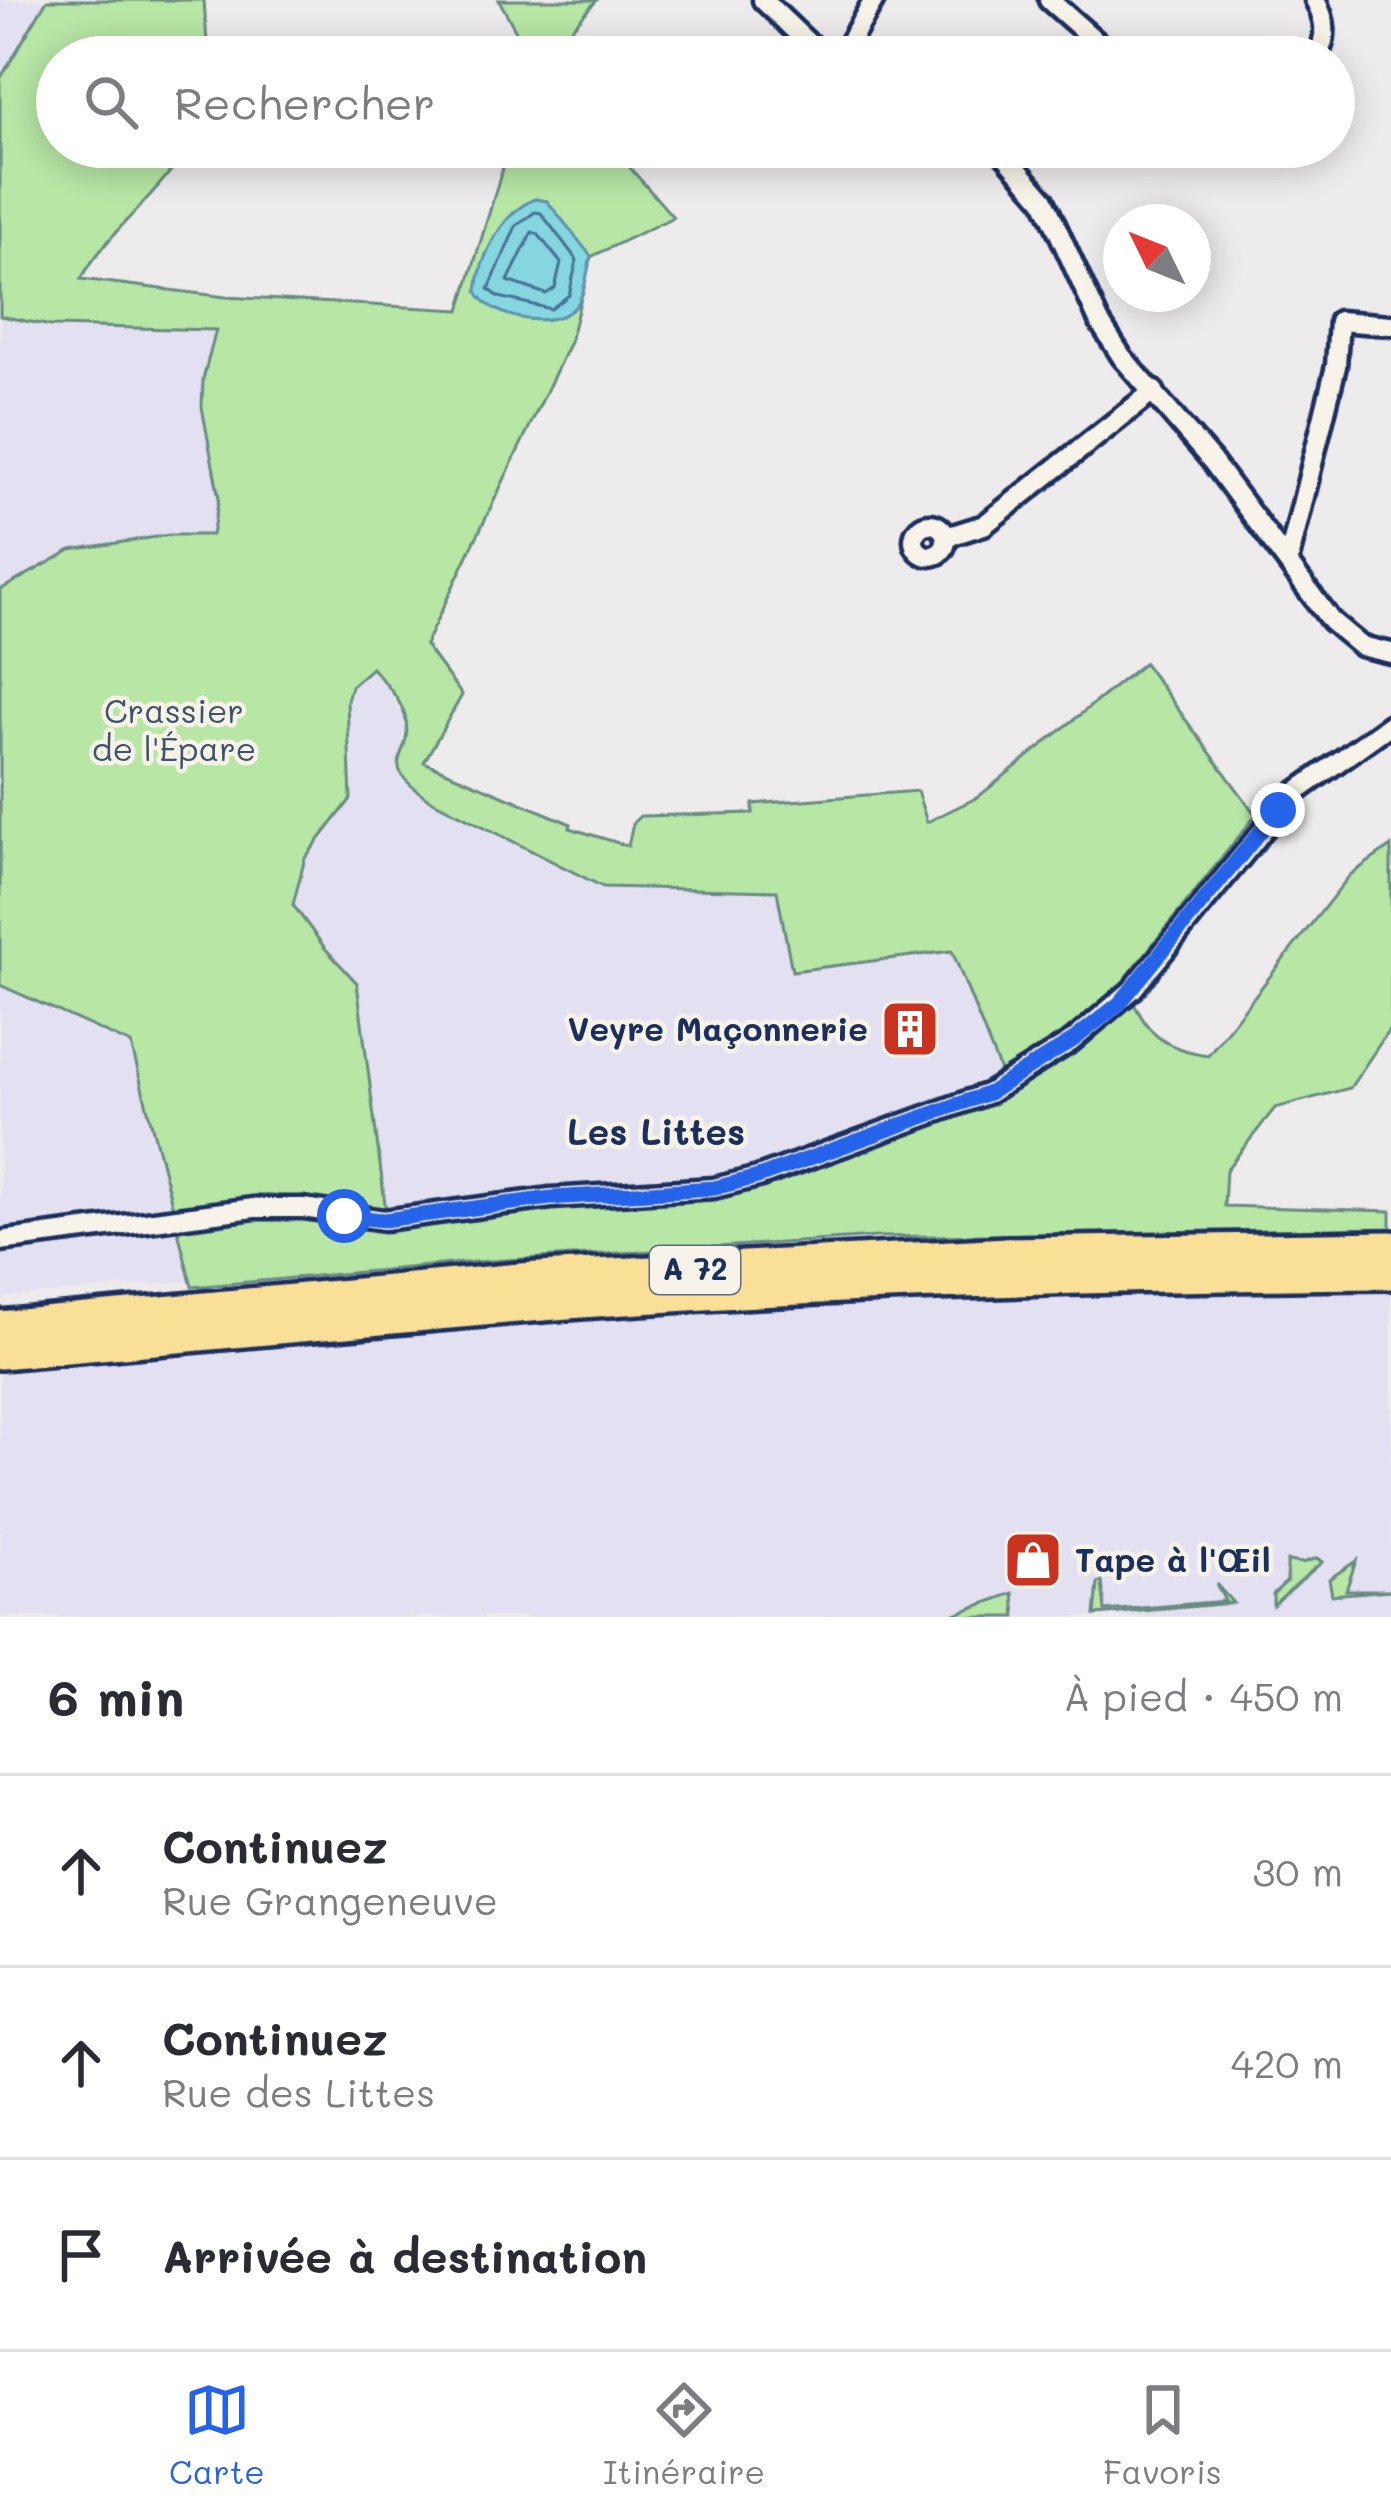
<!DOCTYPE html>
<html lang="fr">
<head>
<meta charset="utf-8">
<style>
  :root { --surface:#fff; --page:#f7f7f7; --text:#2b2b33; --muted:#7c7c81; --line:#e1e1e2; --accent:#2563eb }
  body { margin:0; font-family:Mali,sans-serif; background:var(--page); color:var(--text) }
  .compass { position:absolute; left:1103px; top:204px; width:108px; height:108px; border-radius:50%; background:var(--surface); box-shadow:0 6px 30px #0003; rotate:313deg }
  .stop { position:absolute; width:36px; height:36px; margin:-27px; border:9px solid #2563eb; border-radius:50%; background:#fff }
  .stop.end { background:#2563eb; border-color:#fff; box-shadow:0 3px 12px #0008 }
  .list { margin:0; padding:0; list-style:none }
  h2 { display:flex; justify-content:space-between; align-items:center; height:156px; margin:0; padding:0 48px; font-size:51px }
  h2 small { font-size:39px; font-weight:400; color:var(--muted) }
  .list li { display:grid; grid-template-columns:78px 1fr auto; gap:36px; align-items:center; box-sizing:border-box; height:192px; padding:0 48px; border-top:3px solid var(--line) }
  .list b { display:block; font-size:45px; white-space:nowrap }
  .list p { margin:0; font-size:39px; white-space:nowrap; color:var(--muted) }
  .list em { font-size:39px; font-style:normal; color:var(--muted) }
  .icon { flex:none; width:66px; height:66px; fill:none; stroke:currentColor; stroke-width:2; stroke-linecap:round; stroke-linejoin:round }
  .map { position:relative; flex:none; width:1391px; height:1617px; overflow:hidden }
  .search { position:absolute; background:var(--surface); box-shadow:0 6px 30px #0003; left:36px; right:36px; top:36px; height:132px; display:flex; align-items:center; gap:30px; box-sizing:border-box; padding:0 42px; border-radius:66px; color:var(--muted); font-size:45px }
  .sheet { height:732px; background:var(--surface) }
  nav { display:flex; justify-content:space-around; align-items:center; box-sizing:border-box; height:168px; border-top:3px solid var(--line); background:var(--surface); font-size:33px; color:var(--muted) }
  nav a { display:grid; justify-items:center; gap:6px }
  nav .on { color:var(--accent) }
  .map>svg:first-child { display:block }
  .built { fill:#e3e1f1 }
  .green { fill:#b7e6a5; stroke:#698a82; stroke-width:3 }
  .water { fill:#86d6e2; stroke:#5b93ad; stroke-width:3 }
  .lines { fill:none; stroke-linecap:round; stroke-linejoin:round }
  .shore { stroke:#467293; stroke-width:3 }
  .minor-casing { stroke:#1b2f5e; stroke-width:27 }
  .motorway-casing { stroke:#1b2f5e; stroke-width:42 }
  .minor { stroke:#f7f3e8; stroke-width:18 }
  .motorway { stroke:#fadf96; stroke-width:33 }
  .route { stroke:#2563eb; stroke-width:15 }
  .labels { text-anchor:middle; stroke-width:9; stroke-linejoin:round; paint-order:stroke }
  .shield { fill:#f7f3e8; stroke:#5d6a87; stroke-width:3 }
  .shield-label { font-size:30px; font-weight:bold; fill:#1b2f5e }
  .park-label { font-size:33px; fill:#3a546c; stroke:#f7f3e8 }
  .poi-label { font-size:33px; font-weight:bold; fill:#1b2f5e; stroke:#f7f3e8; text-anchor:end }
  .neighbourhood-label { font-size:36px; font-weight:bold; fill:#1b2f5e; stroke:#f7f3e8 }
</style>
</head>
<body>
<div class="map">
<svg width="1391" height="1617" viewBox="0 0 1391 1617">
  <rect width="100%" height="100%" fill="#eeebec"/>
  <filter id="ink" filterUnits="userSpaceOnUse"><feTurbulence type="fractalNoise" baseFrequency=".00833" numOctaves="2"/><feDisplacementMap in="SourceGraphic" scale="24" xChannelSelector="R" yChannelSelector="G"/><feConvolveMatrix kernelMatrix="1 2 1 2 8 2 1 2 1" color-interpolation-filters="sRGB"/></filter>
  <g filter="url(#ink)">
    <g class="built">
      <path d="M0,0h47l-47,79z"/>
      <path d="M0,316l51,10 166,4 -14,49 -1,28 17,91 -6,37h-44l-169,55z"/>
      <path d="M372,668l33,49 -6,56 6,8 9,9 189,97 174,4 16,80 159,-20 48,120 14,18 -56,26 -140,47 -61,26 -36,8 -126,5 -207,26 -31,-244 -33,-36 -31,-42 12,-47 46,-59 -4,-98 4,-15z"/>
      <path d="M0,985l131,59 60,237 -191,17z"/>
      <path d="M1239,1287l152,1v329h-1391v-249l547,-50 271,-17z"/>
    </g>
    <g class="green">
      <path d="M47,0h157l4,57h-151v90h130c-28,48 -78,83 -106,132l145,18 234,13 49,-163h103l61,70 -82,40 -21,85 -145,303 37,50 -38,67 147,62 -1,4 58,18 5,-23 7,-7 113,-3v-9l164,-13 10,31 51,-25 166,-134 112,152 -134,168c26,44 29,64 86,72l142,-180 41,-29v181l-41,61 -75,20 -49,62 -2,36 167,5v17l-514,9 -403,25 -282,25 -15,-60 77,-12h57l65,13 219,-27 126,-5 36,-8 61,-26 140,-47 56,-26 -14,-18 -48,-120 -160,20 -15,-80 -174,-4 -174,-88c-58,-39 -13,-40 -24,-83 -5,-18 -21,-34 -33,-48l-21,18 -4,15 4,98 -46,59 -12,47 31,42 33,36 29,229 -102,-13 -110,13 -43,-168 -131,-59v-395l71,-40 98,-15h43l7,-37 -17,-91 1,-28 13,-49 -165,-4 -51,-10v-237z"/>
      <path d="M499,0h98l-43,48 7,9h-31z"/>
      <path d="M1317,1558l5,4 -49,43v-11l14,-13v-20l15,2z"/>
      <path d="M1356,1561l-10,29h45l-59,5 -3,-16z"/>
      <path d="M1102,1582l3,29 120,-10 -9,-17 17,19 -138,12 3,-32z"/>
      <path d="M1014,1593l2,24h-70z"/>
    </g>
    <path class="water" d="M535,199l12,2 44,55c-4,14 -5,35 -13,47 -19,30 -89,16 -101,-12 3,-34 25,-79 58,-92z"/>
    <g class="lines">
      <g class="shore">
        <path d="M535,212l6,1 36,47 -8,35 -18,14 -52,-12 -10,-8 27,-63z"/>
        <path d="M532,232l6,2 23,29 -6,25 -9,6 -38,-13z"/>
      </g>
      <defs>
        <g id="minor">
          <path d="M763,0l45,43 22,14"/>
          <path d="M1049,0l65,57"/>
          <path d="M1315,0c11,20 13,36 2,57"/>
          <path d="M841,57l33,-57"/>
          <path d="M998,147l46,53 55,121 23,36 90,104 119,160 30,25 30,7"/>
          <circle cx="930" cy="540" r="16"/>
          <path d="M946,537l38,-12 170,-134"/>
          <path d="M1288,562l48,-196 3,-45 52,4"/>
          <path d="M0,1241l254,-33h49l81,12 167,-22 163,-10 44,-11 231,-84 83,-52 60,-51 160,-195 99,-71"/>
        </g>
        <g id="motorway">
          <path d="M0,1328l520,-48 488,-26 383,-6"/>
          <path d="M0,1352c172,-15 345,-32 517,-46 291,-23 583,-32 874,-34"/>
        </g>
      </defs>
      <use href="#minor" class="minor-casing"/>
      <use href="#motorway" class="motorway-casing"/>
      <use href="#minor" class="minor"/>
      <use href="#motorway" class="motorway"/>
    </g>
  </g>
  <g class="lines" filter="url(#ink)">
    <path class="route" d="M344,1216l40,4 167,-22 163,-10 44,-11 231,-84 83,-52 48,-38 158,-193"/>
  </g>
  <defs>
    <symbol id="building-square" viewBox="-11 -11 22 22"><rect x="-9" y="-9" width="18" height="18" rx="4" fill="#c8321e" stroke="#f7f3e8"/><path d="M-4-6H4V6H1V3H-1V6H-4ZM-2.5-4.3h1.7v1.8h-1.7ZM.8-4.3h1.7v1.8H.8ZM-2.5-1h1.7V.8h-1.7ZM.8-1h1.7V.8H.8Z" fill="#fff"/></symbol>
    <symbol id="shop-square" viewBox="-11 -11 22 22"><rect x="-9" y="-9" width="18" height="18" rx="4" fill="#c8321e" stroke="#f7f3e8"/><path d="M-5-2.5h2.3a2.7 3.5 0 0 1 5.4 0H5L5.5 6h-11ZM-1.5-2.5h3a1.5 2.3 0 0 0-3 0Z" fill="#fff"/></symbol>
  </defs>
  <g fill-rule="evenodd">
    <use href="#building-square" x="877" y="996" width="66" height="66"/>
    <use href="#shop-square" x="1000" y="1527" width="66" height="66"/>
  </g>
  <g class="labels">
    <rect class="shield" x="650" y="1246" width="90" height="48" rx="9"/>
    <g class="shield-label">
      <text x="695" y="1280">A 72</text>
    </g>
    <g class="park-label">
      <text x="174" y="723">Crassier<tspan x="174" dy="38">de l'Épare</tspan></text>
    </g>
    <g class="poi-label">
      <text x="868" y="1041">Veyre Maçonnerie</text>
      <text x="1075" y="1572" text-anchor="start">Tape à l'Œil</text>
    </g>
    <g class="neighbourhood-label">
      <text x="656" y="1145">Les Littes</text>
    </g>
  </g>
</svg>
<svg class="compass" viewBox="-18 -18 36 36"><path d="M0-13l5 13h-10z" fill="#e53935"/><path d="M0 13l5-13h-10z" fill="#7c7c81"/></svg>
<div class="stop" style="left:344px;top:1216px"></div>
<div class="stop end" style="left:1278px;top:810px"></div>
<div class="search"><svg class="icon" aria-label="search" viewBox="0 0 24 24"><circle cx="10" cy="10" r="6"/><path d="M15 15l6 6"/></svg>Rechercher</div>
</div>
<section class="sheet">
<h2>6 min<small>À pied · 450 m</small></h2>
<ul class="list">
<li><svg class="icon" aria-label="ahead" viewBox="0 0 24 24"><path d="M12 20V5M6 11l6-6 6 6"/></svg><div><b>Continuez</b><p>Rue Grangeneuve</p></div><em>30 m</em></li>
<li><svg class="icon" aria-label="ahead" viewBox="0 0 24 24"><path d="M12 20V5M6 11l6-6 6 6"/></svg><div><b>Continuez</b><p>Rue des Littes</p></div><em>420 m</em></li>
<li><svg class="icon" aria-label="arrive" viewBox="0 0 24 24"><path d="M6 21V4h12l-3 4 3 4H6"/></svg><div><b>Arrivée à destination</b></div></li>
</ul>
</section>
<nav>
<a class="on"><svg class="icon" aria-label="map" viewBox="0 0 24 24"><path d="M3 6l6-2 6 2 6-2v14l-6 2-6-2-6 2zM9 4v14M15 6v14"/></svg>Carte</a>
<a><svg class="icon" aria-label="directions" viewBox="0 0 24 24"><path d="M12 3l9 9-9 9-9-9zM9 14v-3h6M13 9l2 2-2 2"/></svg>Itinéraire</a>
<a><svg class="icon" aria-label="saved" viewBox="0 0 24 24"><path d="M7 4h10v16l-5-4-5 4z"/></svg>Favoris</a>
</nav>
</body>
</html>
